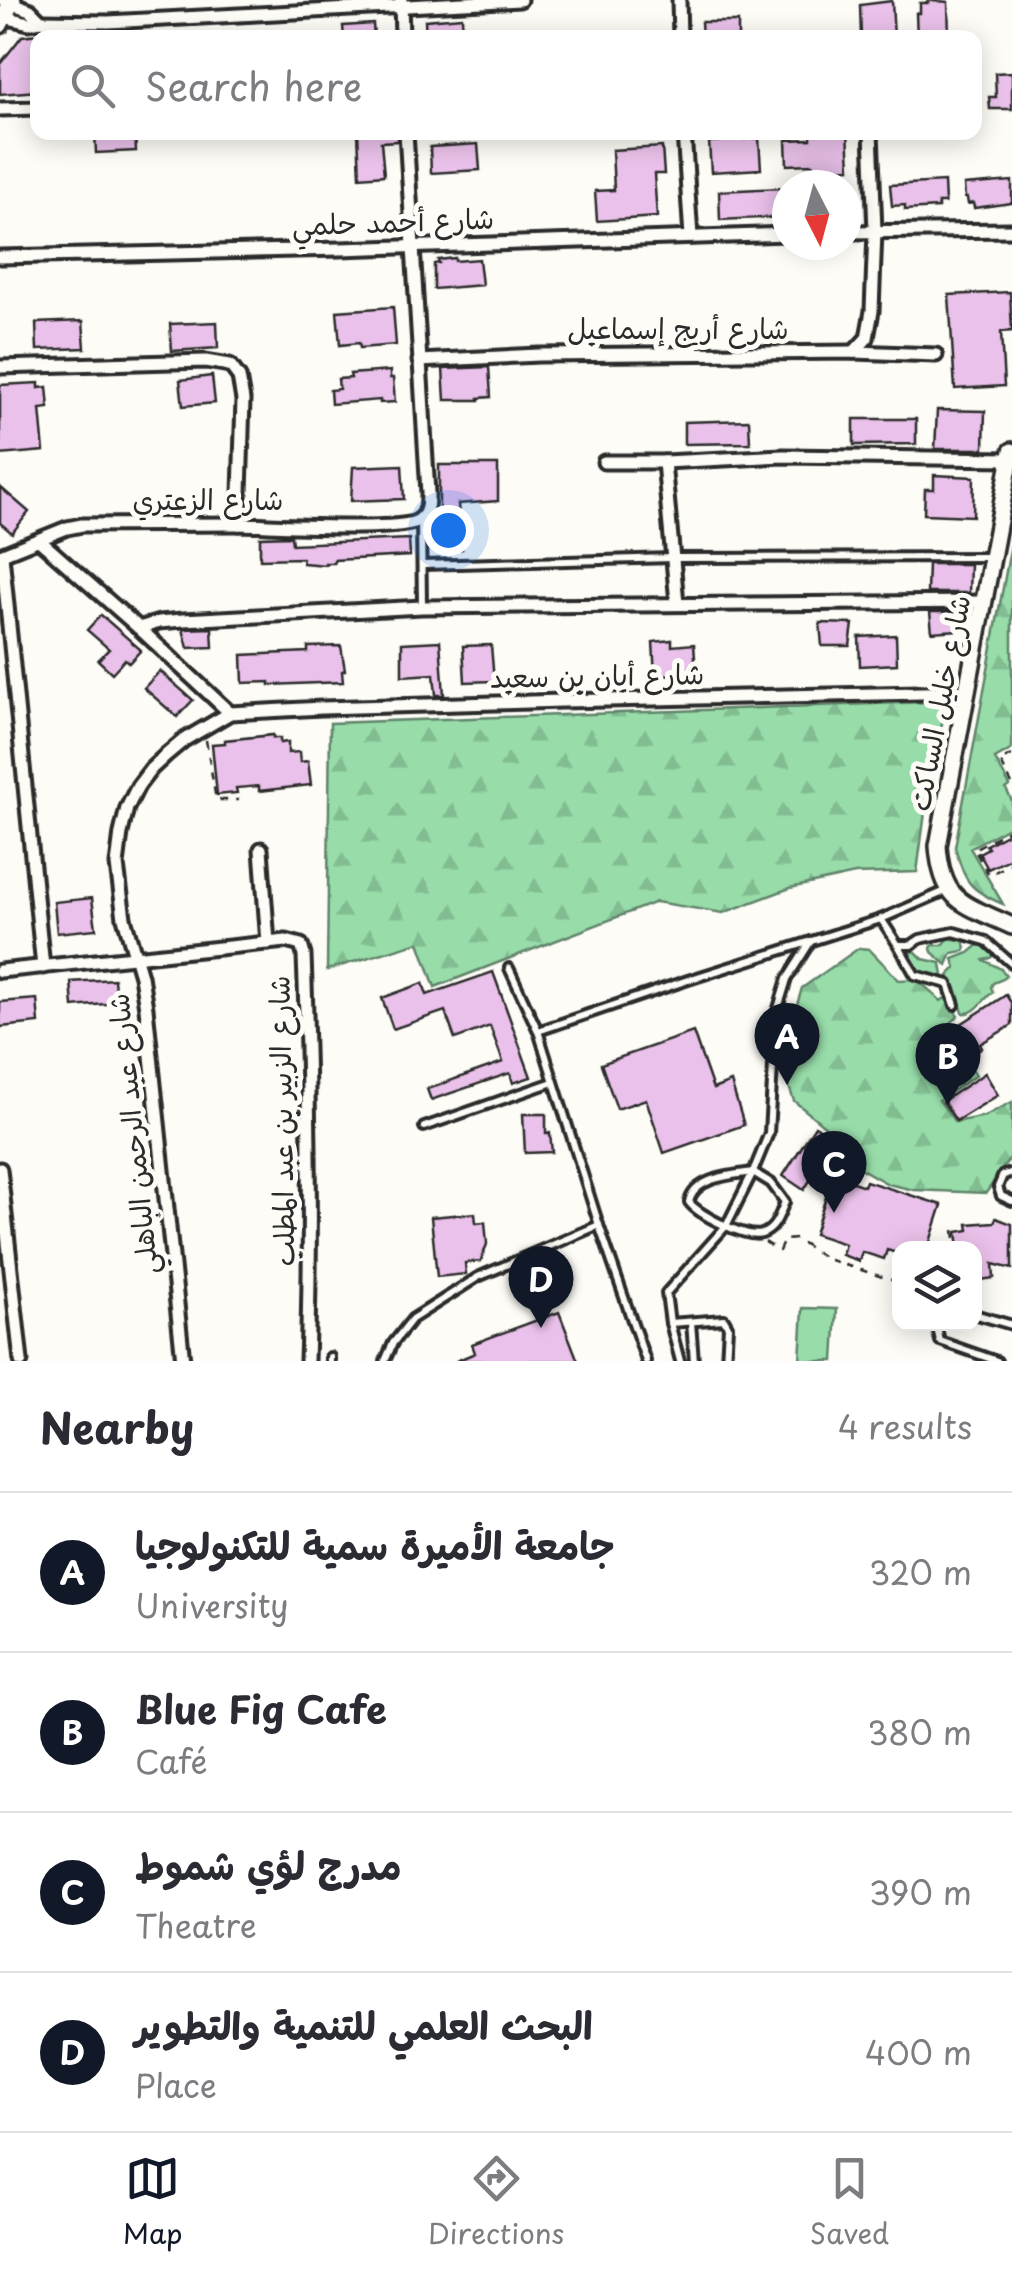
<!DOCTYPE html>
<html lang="en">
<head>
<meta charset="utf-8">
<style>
  :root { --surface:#fff; --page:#f7f7f7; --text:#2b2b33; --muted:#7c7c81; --line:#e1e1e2; --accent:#111827 }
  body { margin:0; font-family:"Playpen Sans","Playpen Sans Arabic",sans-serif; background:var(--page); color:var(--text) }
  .controls { position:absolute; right:30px; bottom:30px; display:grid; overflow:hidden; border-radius:20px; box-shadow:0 5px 25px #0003 }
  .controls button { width:90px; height:90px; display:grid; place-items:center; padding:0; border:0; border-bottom:2px solid var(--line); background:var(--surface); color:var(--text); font:50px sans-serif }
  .compass { position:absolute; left:772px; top:170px; width:90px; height:90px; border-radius:50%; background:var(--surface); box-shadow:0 5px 25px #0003; rotate:174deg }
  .you { position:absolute; left:448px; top:530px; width:35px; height:35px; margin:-25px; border:8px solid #fff; border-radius:50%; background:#1a73e8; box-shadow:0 0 0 15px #1a73e833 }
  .badge { display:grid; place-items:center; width:65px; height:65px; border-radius:50%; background:var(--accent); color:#fff; font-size:32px; font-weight:700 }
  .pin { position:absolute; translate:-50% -82px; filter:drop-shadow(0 2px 5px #0008) }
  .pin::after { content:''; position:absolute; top:52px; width:35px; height:30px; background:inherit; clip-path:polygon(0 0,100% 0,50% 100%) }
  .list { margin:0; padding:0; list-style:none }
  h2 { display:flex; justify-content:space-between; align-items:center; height:130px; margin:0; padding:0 40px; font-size:42px }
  h2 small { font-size:32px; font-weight:400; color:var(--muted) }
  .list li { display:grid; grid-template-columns:65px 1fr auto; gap:30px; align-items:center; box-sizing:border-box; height:160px; padding:0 40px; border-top:2px solid var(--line) }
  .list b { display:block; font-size:38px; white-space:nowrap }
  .list p { margin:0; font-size:32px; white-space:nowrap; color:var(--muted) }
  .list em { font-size:32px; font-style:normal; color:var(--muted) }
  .icon { flex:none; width:55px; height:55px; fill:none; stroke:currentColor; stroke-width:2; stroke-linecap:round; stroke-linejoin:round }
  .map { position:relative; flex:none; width:1012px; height:1361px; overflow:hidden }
  .search { position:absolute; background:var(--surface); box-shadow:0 5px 25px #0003; left:30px; right:30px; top:30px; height:110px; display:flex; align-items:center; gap:25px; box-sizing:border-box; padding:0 35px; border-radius:20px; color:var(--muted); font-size:38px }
  .sheet { height:770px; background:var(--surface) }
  nav { display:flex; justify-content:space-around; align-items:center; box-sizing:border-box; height:140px; border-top:2px solid var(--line); background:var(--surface); font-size:28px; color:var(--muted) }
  nav a { display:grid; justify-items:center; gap:5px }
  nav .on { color:var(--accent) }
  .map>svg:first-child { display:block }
  .forest { fill:url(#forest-firs); stroke:#61846a; stroke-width:2.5 }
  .pitch { fill:#97dca9; stroke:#61846a; stroke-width:2.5 }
  .building { fill:#eac1ea; stroke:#2b2b2b; stroke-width:2.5 }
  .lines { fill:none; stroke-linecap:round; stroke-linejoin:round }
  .service-casing { stroke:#2b2b2b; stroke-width:14 }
  .minor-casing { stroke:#2b2b2b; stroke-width:19 }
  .tertiary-casing { stroke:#2b2b2b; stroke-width:22 }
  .path { stroke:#2b2b2b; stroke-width:2.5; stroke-dasharray:8 8; stroke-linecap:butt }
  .service { stroke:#fdfcf7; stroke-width:6 }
  .minor { stroke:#fdfcf7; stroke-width:11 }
  .tertiary { stroke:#fdfcf7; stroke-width:15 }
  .labels { text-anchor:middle; stroke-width:10; stroke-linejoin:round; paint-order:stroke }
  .street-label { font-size:28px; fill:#2b2b2b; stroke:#fdfcf7 }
</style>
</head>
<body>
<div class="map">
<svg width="1012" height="1361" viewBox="0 0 1012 1361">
  <defs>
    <pattern id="forest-firs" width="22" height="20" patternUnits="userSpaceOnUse" patternTransform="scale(2.5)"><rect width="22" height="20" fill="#97dca9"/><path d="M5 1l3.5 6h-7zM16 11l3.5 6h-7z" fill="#82bd92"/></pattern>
  </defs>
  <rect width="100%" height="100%" fill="#fdfcf7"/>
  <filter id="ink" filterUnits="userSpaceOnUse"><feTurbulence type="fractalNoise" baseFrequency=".01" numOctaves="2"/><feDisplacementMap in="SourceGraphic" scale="20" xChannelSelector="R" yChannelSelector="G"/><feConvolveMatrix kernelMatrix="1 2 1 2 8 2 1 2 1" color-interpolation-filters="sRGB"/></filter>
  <g filter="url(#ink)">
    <g class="forest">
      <path d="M1012,539v210l-17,10 15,27 -4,3 6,12v24l-42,23 33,56c-34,-14 -38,-22 -48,-57z"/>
      <path d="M930,702l15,9 -15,64 -13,97 -62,2 -65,14 -67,25 -67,-11 -221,85 -16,-45 -92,28 3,-247z"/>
      <path d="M949,938l15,3 2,7 -2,3 -12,2 -5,12 -15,-13 -1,-4 2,-3h10z"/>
      <path d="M981,943l14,10 -4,5 -7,2 17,9 5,6 -3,4 -10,4 -2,4 2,5c-10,7 -17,23 -30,21l-6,-22 -9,-15 8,-8 -3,-9 16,-6z"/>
      <path d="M859,948l10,1 30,31 18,-1 24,22 4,-3 13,18 -7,7 3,18 22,34 -37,25 16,22 30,-6 27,-14v53l-26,38 -72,-3 -26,-6 -37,-21 -13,-26 -44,-36 -14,-40 22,-73z"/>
      <path d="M915,951l8,8 18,4 2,13 -7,6 -12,-1 -7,-11 -9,-4 -2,-10z"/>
    </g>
    <path class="pitch" d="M803,1308l34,1 -3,52h-34z"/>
    <g class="building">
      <path d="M928,0l20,2 1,36h-32l-1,-25h4v-10h8z"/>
      <path d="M892,1l2,37h-33l-1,-33z"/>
      <path d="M462,17l1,21h-37l-1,-18z"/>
      <path d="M701,22h37v16h-36z"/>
      <path d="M373,24l1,14h-30l-1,-12z"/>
      <path d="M38,34v57l-38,3v-30l22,-28z"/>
      <path d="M1012,72v37h-22l-1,-12h7l-1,-24z"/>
      <path d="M95,132h40l1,19 -40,2z"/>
      <path d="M358,132h39v9l-16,1 3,33 -24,2z"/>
      <path d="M811,132h37l2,36 -36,2 -1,-6 -26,1 -1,-25 25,-1z"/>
      <path d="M759,138l2,31 -50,3 -2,-30z"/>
      <path d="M478,144l2,26 -49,3 -1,-26z"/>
      <path d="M662,147l2,27h-10l3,43 -60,4 -2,-30 19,-1 -2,-40z"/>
      <path d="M1012,181v22l-38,5 -1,-5 -5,1 -1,-6h-2l-1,-13z"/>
      <path d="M944,182l1,21h-7v5l-33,2v-5l-13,1 -2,-21z"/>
      <path d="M781,188l1,29 -62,3 -1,-29z"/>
      <path d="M455,258v3l24,-2 3,26 -48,4v-25l5,-1 -1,-3z"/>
      <path d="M1010,292l2,39 -11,1 3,54 -49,3 -6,-94z"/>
      <path d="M393,307l3,38 -36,3 -1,-5 -19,2 -3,-34z"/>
      <path d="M83,321l2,27 -48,2 -1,-27z"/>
      <path d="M217,322l1,26 -46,3 -2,-27z"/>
      <path d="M489,367l2,30 -12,1v2h-34l-2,-31z"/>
      <path d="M390,371v7h3l2,24 -15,1v-3l-49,4 -1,-14 9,-1 -1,-10 13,-1 -1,-4z"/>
      <path d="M212,376l3,27 -32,3 -3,-26z"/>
      <path d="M39,383v5l8,-1 2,21 -9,1 4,42 -44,4v-70z"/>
      <path d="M937,410l48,1 -1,38h-49z"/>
      <path d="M854,419h62v25l-62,1z"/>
      <path d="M749,420l1,23 -66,1v-22z"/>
      <path d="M402,465l2,34 -53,2 2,-34z"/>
      <path d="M439,465h59v36l-40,3 4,45 -12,1v-5l-20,1 -1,-22 10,-1z"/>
      <path d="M934,475l40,2 -1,39 -49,-2 1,-25h9z"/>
      <path d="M0,487l29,25 -17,21 -12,-10z"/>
      <path d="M291,536l1,8 117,-5 1,17 -76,4v3h-9v2l-22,-2 -1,-5 -42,1v-22z"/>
      <path d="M928,564h42l-1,29h-42z"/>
      <path d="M930,612h30l-2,18 -26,2z"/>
      <path d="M101,615l40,35 -12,13 -4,-4 -13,14 -14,-13 11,-11 -22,-19z"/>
      <path d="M820,623l33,1 -3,22h-28z"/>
      <path d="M212,628l1,19 -25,1 -5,-19z"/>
      <path d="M896,635l1,29 -37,2 -1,-29z"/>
      <path d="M672,640v6l22,-2 2,27 -41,5 -2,-34z"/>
      <path d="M440,641l4,54h-8l-2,-21 -32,2v-33z"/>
      <path d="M491,645l3,36 -29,1 -2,-36z"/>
      <path d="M341,646l4,24 -3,1 1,11 -73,3v-3l-27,1 -1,-28 66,-3v-5z"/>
      <path d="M160,671l33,29 -16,17 -33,-29z"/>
      <path d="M273,735v3h7v5l8,-1v11l11,-1 1,10 8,-1 3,24 -52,6v-5l-23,2 1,5 -20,2 -5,-51 13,-1v-3z"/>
      <path d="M1012,831v27l-24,11 -9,-16 9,-5 -2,-3z"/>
      <path d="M92,898l4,31 -39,4 -3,-31z"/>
      <path d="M493,972l38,105 -18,6 -3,-10 -79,27 -4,-11 76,-27 -13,-36 -35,13 -10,-28 -52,18 -11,-31 41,-15 4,12z"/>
      <path d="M114,979l2,24 -43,4 -2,-25z"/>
      <path d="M1006,995l6,9v21l-32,19 2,4 -12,6 -17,-25z"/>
      <path d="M37,999l2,24 -39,4v-25z"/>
      <path d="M693,1032l20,57 18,-7 13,43 -80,28 -18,-54 -29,10 -16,-45z"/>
      <path d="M985,1073l13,22 -42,26 -13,-20z"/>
      <path d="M523,1114h23v19h4l2,19 -27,1z"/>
      <path d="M815,1126l21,13 -32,51 -21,-14z"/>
      <path d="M833,1175l31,11 2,-5 76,24 -14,43h-28v6l-13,-4 -3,9 -22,-7 -3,9 -17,-6 3,-11 -31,-10z"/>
      <path d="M475,1213l1,10 9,-1 2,22 -6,17 -16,2 1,11 -29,3 -6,-60z"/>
      <path d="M996,1218l16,6v45l-19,-5 1,14 -20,3v-33h-15l-2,-16 12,-2 -1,-6 26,-2z"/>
      <path d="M559,1312l19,49h-122l19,-8 -3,-9z"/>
    </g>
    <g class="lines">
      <defs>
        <g id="service">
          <path d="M421,520l1,86"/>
          <path d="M423,565l249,-7 319,-1"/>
          <path d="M881,919l17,26h13l9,-6 34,-7 32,9 26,23"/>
          <path d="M898,945l17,30 33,9 7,21"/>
          <path d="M509,968l29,63 61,194 47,136"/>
          <path d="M538,1031l150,-51 193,-61 67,-29"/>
          <path d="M424,1127l129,-45"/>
          <path d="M753,1172l18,11 14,19c-6,13 -9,27 -23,32 -15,5 -64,-19 -73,-32 6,-25 43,-27 64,-30z"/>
          <path d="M1012,1173l-9,2 -5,12 3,9 11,5"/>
          <path d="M974,1314l38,11"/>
          <path d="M691,1322l3,39"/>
          <path d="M670,1323l54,-4 4,7 -2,35"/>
          <path d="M936,1324l4,17 57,20"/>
          <path d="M330,1361v-4"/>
          <path d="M385,1361l8,-18 19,-24 66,-42 121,-52"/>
          <path d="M680,1361l-10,-38 -4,-30 60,-67 27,-54 16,-39 7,-118 11,-36 24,-38"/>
        </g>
        <g id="minor">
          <path d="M3,0l27,10 11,11"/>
          <path d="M401,0l1,38"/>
          <path d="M679,0l1,38"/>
          <path d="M0,16l29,7 12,-2 67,1 412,-22"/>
          <path d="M0,109l38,-1"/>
          <path d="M684,132l7,105"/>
          <path d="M847,232l165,-2"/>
          <path d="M0,257l340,-8 447,-15"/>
          <path d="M854,352l13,-14 5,-27 3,-80 -4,-99"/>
          <path d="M419,361l120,-6 315,-3 82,3"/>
          <path d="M0,367l206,-6 24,4 9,12 4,23 -4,124"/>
          <path d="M604,462h60l119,-6 227,3"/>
          <path d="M664,462l13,141"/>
          <path d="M39,540l100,88 91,85"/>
          <path d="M0,555l67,-27 15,-3c51,0 102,-1 154,-1 29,0 166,9 183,-4 9,-6 9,-17 9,-27l-22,-361"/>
          <path d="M2,555l41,412"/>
          <path d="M139,628l20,-6 24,-2 239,-13 562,-5"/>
          <path d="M261,849l7,94"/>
          <path d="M0,971l286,-30 15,4 3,10c5,135 8,270 3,406"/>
          <path d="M0,1169l21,192"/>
          <path d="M183,1361l-37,-353 -5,-32 -17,-58 -7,-53 4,-32 6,-25 11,-22 13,-17 15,-14 18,-15 46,-27 92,-5 240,-7 404,-9"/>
        </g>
        <g id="tertiary">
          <path d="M0,25l13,-25"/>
          <path d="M1012,451l-74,395c4,58 27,58 74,80"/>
        </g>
      </defs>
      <use href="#service" class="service-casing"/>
      <use href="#minor" class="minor-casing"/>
      <use href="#tertiary" class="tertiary-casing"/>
      <g class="path">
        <path d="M206,740l10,60h23"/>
        <path d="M1012,755l-12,6 12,23"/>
        <path d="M1012,828l-38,21 15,26 23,-12"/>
        <path d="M954,1230l2,18"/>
        <path d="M765,1242l14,9 5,-11 12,-1 31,20 65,21 8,8"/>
      </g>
      <use href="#service" class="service"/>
      <use href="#minor" class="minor"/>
      <use href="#tertiary" class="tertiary"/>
    </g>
  </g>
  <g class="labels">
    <g class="street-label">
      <text transform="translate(393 222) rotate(-2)" y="10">شارع أحمد حلمي</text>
      <text x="678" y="339">شارع أريج إسماعيل</text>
      <text x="208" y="510">شارع الزعتري</text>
      <text transform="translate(597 676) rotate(-1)" y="10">شارع أبان بن سعيد</text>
      <text transform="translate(940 703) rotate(-79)" y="10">شارع خليل الساكت</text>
      <text transform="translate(282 1121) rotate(-91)" y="10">شارع الزبير بن عبد المطلب</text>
      <text transform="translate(133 1134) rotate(-96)" y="10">شارع عبد الرحمن الباهلي</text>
    </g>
  </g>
</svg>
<div class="controls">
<button><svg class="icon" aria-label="layers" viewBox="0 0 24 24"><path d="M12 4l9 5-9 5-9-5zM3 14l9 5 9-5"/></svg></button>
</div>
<svg class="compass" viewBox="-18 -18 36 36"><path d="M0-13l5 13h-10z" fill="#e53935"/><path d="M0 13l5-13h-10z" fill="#7c7c81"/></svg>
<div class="you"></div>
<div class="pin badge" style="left:787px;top:1085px">A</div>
<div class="pin badge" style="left:948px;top:1105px">B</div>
<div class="pin badge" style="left:834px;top:1213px">C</div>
<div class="pin badge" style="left:541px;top:1328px">D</div>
<div class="search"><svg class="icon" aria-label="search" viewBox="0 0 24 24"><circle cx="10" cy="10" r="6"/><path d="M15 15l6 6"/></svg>Search here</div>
</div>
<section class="sheet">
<h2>Nearby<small>4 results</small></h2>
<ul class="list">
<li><span class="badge">A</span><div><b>جامعة الأميرة سمية للتكنولوجيا</b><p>University</p></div><em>320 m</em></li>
<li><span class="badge">B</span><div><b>Blue Fig Cafe</b><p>Café</p></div><em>380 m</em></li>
<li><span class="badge">C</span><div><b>مدرج لؤي شموط</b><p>Theatre</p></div><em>390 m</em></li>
<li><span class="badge">D</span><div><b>البحث العلمي للتنمية والتطوير</b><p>Place</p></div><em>400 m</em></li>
</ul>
</section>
<nav>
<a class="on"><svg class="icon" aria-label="map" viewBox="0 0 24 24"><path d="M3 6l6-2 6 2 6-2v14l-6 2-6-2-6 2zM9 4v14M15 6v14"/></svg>Map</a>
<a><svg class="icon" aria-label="directions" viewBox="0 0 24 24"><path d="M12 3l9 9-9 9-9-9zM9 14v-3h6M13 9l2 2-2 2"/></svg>Directions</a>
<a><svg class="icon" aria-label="saved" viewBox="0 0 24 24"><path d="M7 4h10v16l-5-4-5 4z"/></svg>Saved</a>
</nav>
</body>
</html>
